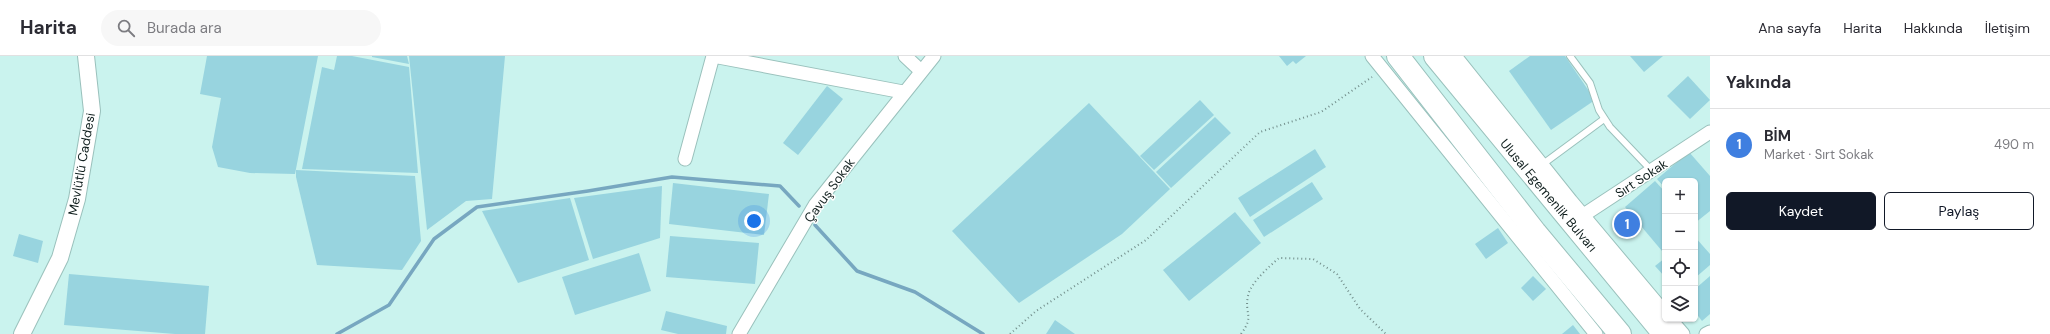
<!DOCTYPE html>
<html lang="tr">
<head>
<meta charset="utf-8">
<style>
  :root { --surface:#fff; --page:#f7f7f7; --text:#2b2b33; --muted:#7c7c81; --line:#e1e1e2; --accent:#111827 }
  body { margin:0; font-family:"DM Sans",sans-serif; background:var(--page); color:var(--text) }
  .controls { position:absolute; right:12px; bottom:12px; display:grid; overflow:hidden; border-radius:6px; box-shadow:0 1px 3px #0004 }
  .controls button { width:36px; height:36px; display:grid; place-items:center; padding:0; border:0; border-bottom:1px solid var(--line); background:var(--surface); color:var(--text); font:20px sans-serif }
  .you { position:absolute; left:754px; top:165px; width:14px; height:14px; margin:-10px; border:3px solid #fff; border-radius:50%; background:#1a73e8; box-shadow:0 0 0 6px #1a73e833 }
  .badge { display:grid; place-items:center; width:26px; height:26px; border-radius:50%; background:var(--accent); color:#fff; font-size:13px; font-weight:700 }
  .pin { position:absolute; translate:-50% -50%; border:2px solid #fff; box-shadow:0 1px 4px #0006 }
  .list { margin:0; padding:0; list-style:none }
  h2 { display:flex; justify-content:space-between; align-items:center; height:52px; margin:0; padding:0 16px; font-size:17px }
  h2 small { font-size:13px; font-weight:400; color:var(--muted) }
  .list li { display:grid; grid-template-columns:26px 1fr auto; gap:12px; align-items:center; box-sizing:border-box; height:72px; padding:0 16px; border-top:1px solid var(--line) }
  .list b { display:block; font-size:15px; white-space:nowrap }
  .list p { margin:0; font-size:13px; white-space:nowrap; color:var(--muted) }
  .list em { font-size:13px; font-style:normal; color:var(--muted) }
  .actions { display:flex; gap:8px; padding:12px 16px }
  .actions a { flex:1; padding:9px 0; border:1px solid var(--accent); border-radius:6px; text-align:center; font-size:14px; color:var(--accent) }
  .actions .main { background:var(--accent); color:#fff }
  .icon { flex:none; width:22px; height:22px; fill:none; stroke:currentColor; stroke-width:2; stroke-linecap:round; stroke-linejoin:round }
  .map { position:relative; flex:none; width:1710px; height:278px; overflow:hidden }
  header { display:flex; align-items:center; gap:24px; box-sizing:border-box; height:56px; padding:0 20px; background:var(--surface); border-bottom:1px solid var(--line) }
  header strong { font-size:19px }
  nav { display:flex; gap:22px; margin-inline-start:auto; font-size:14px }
  .search { width:280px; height:36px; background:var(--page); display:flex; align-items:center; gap:10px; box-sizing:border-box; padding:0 14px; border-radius:22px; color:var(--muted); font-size:15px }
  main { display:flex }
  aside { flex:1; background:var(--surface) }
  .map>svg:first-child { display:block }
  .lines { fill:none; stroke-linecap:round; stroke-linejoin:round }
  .stream { stroke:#77a7c0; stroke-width:3.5 }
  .building { fill:#98d4df }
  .service-casing { stroke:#9ac1bc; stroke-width:8 }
  .minor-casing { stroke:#9ac1bc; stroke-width:15 }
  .tertiary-casing { stroke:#9ac1bc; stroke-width:18 }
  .trunk-casing { stroke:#9ac1bc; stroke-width:24 }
  .path { stroke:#738f8c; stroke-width:2; stroke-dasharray:1 3; stroke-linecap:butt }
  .service { stroke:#fff; stroke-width:6 }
  .minor { stroke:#fff; stroke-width:13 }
  .tertiary { stroke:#fff; stroke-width:16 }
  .trunk { stroke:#fff; stroke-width:22 }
  .labels { text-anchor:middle; stroke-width:3; stroke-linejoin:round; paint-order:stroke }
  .street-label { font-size:13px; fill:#101f1e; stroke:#fff }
</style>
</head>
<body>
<header>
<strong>Harita</strong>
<div class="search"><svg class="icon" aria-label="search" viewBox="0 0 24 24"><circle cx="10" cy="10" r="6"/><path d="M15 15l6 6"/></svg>Burada ara</div>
<nav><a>Ana sayfa</a><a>Harita</a><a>Hakkında</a><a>İletişim</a></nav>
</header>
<main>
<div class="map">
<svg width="1710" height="278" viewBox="0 0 1710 278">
  <rect width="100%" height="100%" fill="#caf3ee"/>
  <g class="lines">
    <g class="stream">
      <path d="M815,169l42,46 58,21 68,42"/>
      <path d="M337,278l52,-29 45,-66 43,-32 111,-16 84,-14 108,9 19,20"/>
    </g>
  </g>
  <g class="building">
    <path d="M207,0h111l-23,118 -45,-1 -32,-6 -6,-20 9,-49 -21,-4z"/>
    <path d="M337,0h15l57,11 9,106 -116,-4 20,-102 12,3z"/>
    <path d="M372,0h35l2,8 -37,-7z"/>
    <path d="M409,0h96l-13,143 -26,2 -39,29z"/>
    <path d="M1279,0h27l-10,8 -3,-3 -6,5z"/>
    <path d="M1530,0h35l30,44 -44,30 -42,-59z"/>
    <path d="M1630,0h33l-19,16z"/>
    <path d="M1688,20l22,24 -20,19 -23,-23z"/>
    <path d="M827,30l16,13 -45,56 -15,-12z"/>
    <path d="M1200,44l14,15 -60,55 -14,-14z"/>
    <path d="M1089,47l81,86 -48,45 -103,69 -67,-72z"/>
    <path d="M1215,61l16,16 -60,55 -15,-16z"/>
    <path d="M1315,93l11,18 -76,50 -12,-19z"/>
    <path d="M1689,96l21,24v35l-15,12v-42h-30v7l-8,-9z"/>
    <path d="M296,114l119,6 6,65 -19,29 -85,-5 -21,-88z"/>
    <path d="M1655,125l10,11v57l-3,2 -37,-44z"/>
    <path d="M1312,126l11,17 -59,38 -11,-17z"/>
    <path d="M673,127l96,11 -5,41 -95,-11z"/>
    <path d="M662,130l-2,52 -67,21 -19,-61z"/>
    <path d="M570,142l19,62 -71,23 -36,-72z"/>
    <path d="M1235,156l26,31 -72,58 -26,-31z"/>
    <path d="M1498,172l10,15 -22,16 -11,-15z"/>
    <path d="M19,178l24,7 -5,22 -25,-7z"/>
    <path d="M670,180l89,7 -4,41 -89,-7z"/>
    <path d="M1695,181l15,17v11l-15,13z"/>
    <path d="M639,197l12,38 -76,24 -13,-38z"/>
    <path d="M1665,202v19l-10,-11z"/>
    <path d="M69,218l140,12 -4,48h-30l-111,-9z"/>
    <path d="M1533,220l13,13 -13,12 -12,-13z"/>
    <path d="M1710,220v38l-8,7 -7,-9v-23z"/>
    <path d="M666,255l61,15 -1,8h-48l-17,-4z"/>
    <path d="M1055,264l20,14h-29z"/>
    <path d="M1573,269l7,9h-18z"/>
  </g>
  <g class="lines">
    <defs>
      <g id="service">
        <path d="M1570,0l20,27 9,27 11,17 42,44"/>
        <path d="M1543,108l61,-45"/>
      </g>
      <g id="minor">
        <path d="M905,0l16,15"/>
        <path d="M1372,0l224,278"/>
        <path d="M1455,0l116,145 94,112"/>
        <path d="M685,103l28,-103 190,36"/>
        <path d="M1576,164l134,-88"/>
        <path d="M1670,263l13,15"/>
        <path d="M739,278l76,-129 119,-149"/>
        <path d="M1706,278l4,-2"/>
      </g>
      <path id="tertiary" d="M22,278l38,-76 17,-59 15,-88 -6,-55"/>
      <g id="trunk">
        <path d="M1398,0l137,176 85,102"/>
        <path d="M1435,0l229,278"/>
      </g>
    </defs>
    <use href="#service" class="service-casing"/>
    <use href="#minor" class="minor-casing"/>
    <use href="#tertiary" class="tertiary-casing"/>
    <use href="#trunk" class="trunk-casing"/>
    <g class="path">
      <path d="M1010,278l26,-23 110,-71 114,-108 61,-20 51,-35"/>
      <path d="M1241,278c14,-19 3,-19 7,-38 2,-13 22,-30 31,-38l34,1 24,15 23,35 26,25"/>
    </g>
    <use href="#service" class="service"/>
    <use href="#minor" class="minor"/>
    <use href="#tertiary" class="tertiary"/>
    <use href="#trunk" class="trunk"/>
  </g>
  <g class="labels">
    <g class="street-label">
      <text transform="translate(81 108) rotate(-80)" y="5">Mevlütlü Caddesi</text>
      <text transform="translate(1641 122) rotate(-33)" y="5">Sırt Sokak</text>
      <text transform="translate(829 134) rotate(-54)" y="5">Çavuş Sokak</text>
      <text transform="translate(1549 139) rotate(50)" y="5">Ulusal Egemenlik Bulvarı</text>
    </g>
  </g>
</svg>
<div class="controls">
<button>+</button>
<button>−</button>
<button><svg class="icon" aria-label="locate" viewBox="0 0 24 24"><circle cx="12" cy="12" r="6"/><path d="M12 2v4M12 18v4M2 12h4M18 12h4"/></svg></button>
<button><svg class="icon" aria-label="layers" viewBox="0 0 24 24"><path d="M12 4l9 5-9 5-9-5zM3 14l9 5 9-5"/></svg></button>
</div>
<div class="you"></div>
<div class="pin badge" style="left:1627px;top:168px;background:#3f7fe0">1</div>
</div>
<aside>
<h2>Yakında<small></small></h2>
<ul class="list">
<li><span class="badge" style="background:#3f7fe0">1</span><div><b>BİM</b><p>Market · Sırt Sokak</p></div><em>490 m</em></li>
</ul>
<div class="actions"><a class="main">Kaydet</a><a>Paylaş</a></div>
</aside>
</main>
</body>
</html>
